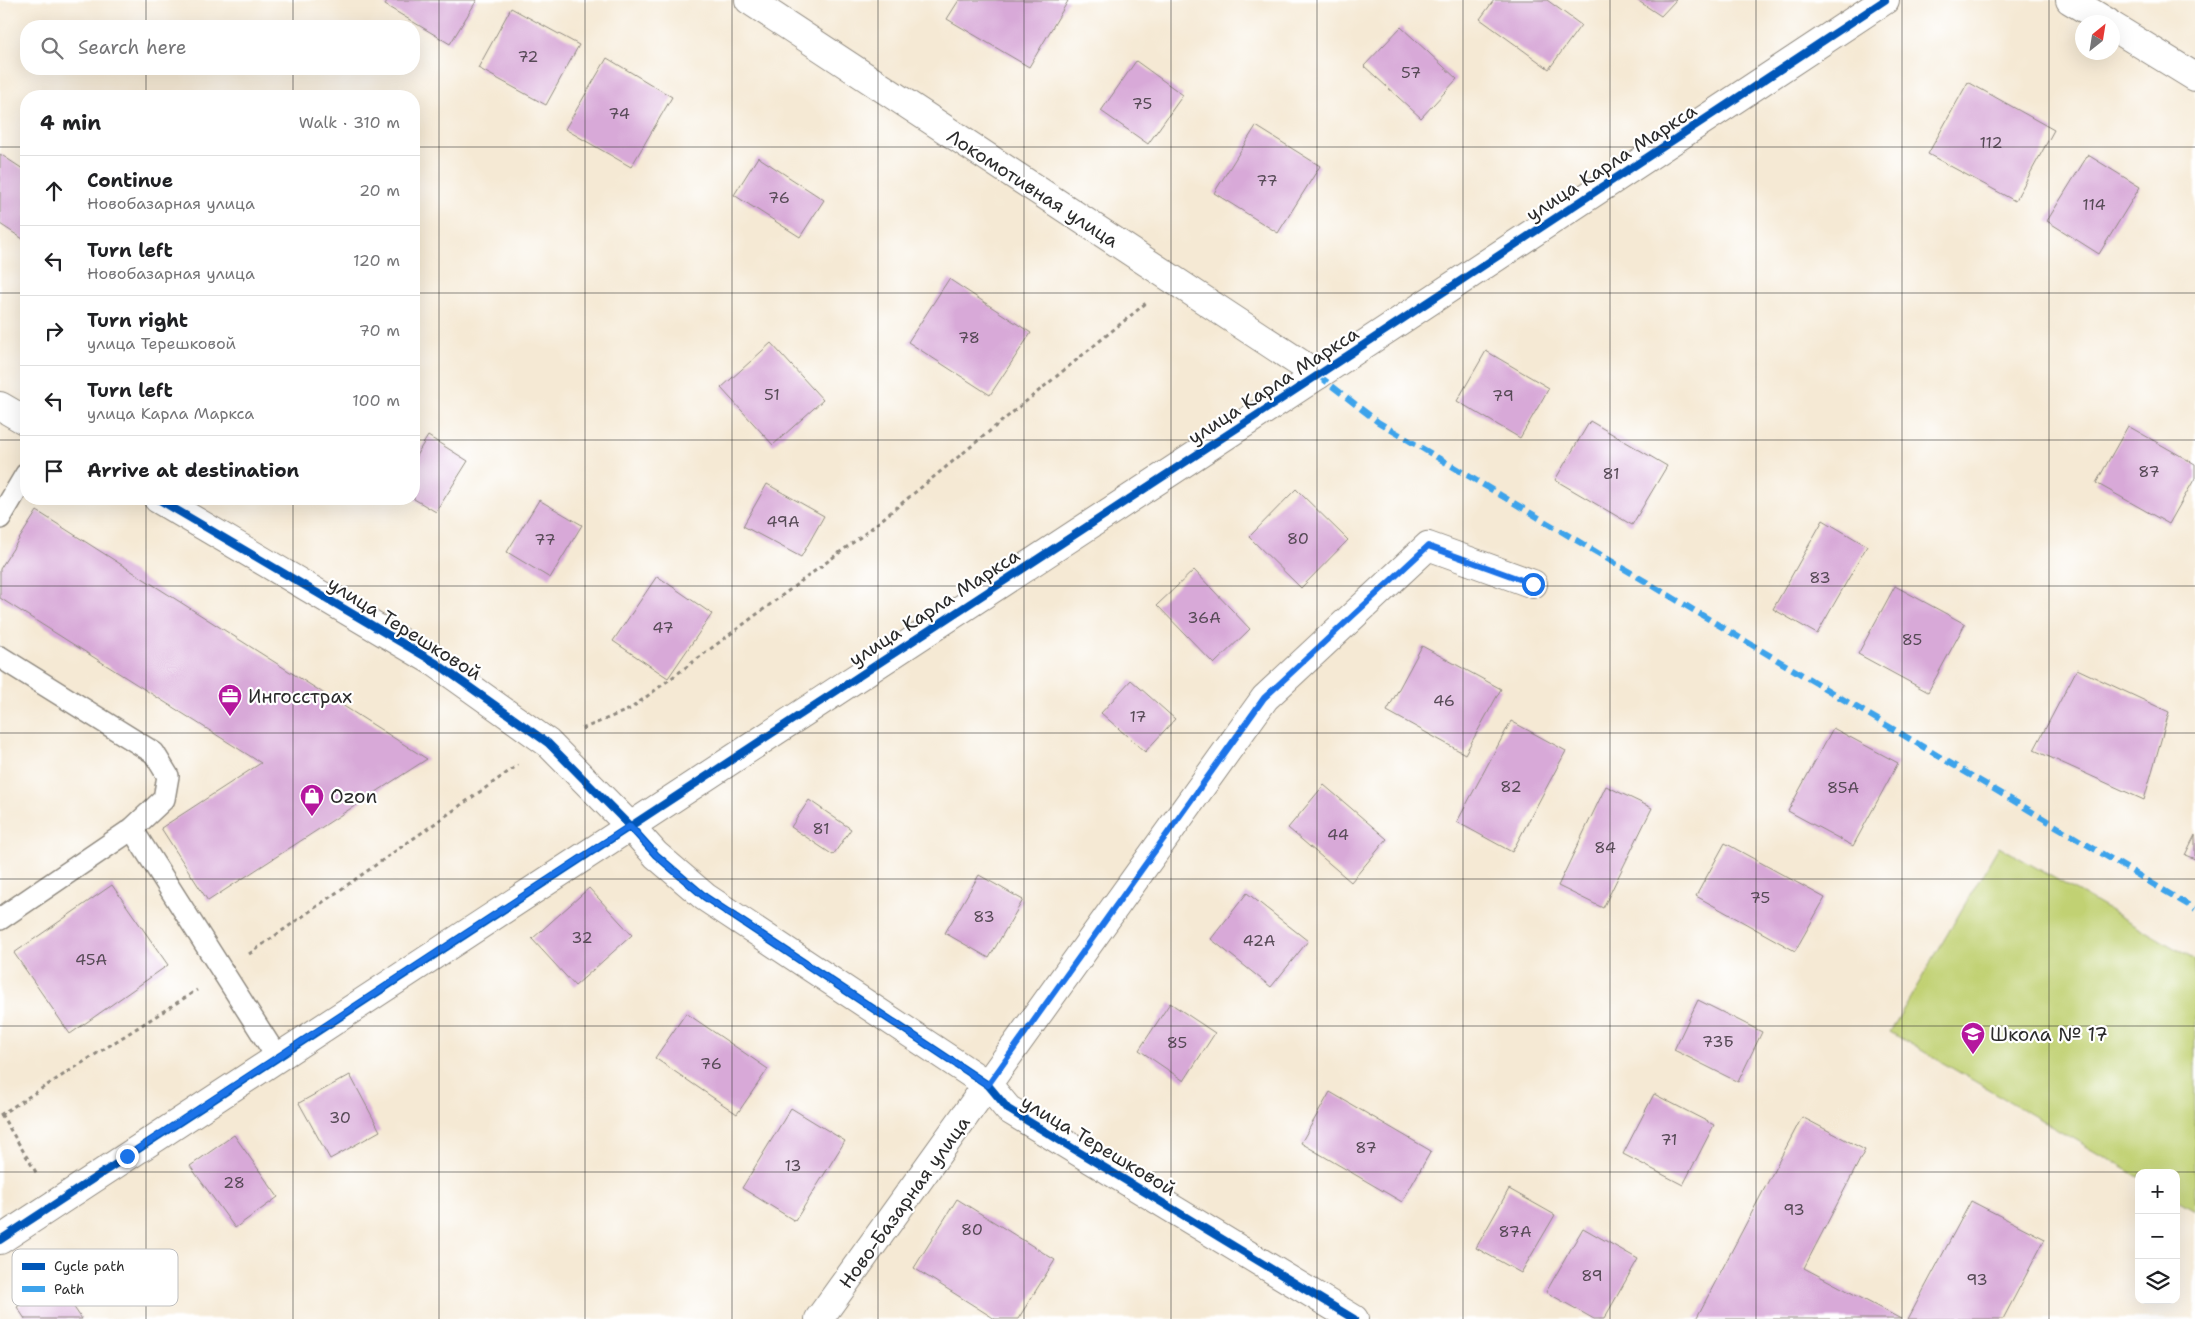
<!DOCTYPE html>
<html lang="en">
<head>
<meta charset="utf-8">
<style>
  :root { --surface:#fff; --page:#f2f2f2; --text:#202124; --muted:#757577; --line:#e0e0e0 }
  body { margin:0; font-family:"Shantell Sans",sans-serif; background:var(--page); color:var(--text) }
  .controls { position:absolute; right:15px; bottom:15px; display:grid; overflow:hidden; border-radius:10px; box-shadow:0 5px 20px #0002 }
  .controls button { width:45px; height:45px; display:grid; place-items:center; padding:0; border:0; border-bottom:1px solid var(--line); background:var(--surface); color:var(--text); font:25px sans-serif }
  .compass { position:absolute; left:2075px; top:15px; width:45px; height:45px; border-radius:50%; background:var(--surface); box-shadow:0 5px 20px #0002; rotate:30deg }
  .stop { position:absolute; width:15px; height:15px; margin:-11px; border:4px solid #1a73e8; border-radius:50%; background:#fff }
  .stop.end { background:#1a73e8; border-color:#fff; box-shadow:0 1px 5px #0008 }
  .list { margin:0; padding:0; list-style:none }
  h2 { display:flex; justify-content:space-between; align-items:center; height:65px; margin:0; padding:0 20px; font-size:21px }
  h2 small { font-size:16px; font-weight:400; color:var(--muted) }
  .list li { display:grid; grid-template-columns:32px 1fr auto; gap:15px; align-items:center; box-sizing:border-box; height:70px; padding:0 20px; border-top:1px solid var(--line) }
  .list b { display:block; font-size:19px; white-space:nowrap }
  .list p { margin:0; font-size:16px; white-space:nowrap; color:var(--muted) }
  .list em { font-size:16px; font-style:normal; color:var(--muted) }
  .icon { flex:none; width:28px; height:28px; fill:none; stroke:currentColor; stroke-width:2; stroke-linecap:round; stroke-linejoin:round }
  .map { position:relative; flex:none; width:2195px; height:1319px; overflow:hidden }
  .search { position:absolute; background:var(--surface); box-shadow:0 5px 20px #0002; left:20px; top:20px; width:400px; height:55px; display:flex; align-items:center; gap:12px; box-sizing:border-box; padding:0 18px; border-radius:20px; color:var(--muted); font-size:19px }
  .panel { position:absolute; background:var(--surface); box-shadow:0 5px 20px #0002; left:20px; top:90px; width:400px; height:415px; border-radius:20px }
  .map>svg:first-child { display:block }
  .green { fill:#c1d173; stroke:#767e4f }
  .building { fill:#d8a9d8 }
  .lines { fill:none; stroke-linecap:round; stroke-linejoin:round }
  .service-casing { stroke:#908a80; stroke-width:24 }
  .minor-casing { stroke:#908a80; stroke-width:30 }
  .tertiary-casing { stroke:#908a80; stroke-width:30 }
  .path { stroke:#908a80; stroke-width:3; stroke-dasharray:4 4; stroke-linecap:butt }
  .service { stroke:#fff; stroke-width:21 }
  .minor { stroke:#fff; stroke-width:28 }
  .tertiary { stroke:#fff; stroke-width:28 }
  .quiet { stroke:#3ea3eb; stroke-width:6; stroke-dasharray:12 6; stroke-linecap:butt }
  .cycleway-casing { stroke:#fff; stroke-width:11 }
  .cycleway { stroke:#0057b8; stroke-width:8 }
  .route { stroke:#1a73e8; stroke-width:6 }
  .grid { fill:none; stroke:#2b2b2b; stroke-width:1; stroke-opacity:0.55 }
  .labels { text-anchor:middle; stroke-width:4.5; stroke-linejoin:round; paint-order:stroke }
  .number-label { font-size:16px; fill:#564a56 }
  .street-label { font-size:19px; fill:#2b2b2b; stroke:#fff }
  .poi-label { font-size:19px; fill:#2b2b2b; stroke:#fff; text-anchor:start }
  .key { fill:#fff; stroke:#bfbfbf; stroke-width:1 }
  .key-label { font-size:14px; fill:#2b2b2b }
</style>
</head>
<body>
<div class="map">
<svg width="2195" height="1319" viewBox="0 0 2195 1319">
  <rect width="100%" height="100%" fill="#fff"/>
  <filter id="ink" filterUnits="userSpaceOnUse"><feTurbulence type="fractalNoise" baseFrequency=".02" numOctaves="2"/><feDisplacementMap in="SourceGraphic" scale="10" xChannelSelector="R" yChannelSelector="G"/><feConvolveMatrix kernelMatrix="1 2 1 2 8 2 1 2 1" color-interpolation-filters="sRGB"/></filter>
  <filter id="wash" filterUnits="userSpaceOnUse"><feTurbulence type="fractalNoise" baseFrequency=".0096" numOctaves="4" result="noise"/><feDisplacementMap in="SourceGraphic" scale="20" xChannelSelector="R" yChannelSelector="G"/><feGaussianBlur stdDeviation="1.12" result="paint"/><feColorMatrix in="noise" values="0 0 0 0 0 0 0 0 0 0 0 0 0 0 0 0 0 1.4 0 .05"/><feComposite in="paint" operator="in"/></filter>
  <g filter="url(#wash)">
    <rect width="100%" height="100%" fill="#f5e9d4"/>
    <path class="green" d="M1999,846l196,114v250l-19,-11v-26h-37v4l-249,-145z"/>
    <g id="blocks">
      <g class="building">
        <path d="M387,0h90l-27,44 -65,-39z"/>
        <path d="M959,0h107l2,1 -39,66 -82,-48z"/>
        <path d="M1494,0h53l34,25 -32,44 -69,-50z"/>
        <path d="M1637,0h39l-15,16z"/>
        <path d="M511,8l68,37 -33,60 -68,-37z"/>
        <path d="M1401,27l56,52 -36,39 -57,-52z"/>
        <path d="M607,58l65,39 -41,70 -66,-38z"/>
        <path d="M1136,61l47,34 -35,49 -47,-33z"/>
        <path d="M1968,82l86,48 -39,71 -87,-47z"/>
        <path d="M1256,126l64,40 -42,67 -64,-40z"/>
        <path d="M0,154l26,17v70l-26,-17z"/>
        <path d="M2088,155l52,32 -41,67 -52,-33z"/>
        <path d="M758,157l66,43 -24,37 -66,-42z"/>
        <path d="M949,279l82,54 -41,62 -82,-53z"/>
        <path d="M771,343l52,57 -50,45 -52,-57z"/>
        <path d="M1486,351l63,37 -29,50 -63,-37z"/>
        <path d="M1590,421l77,45 -35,59 -77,-45z"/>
        <path d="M2128,426l67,38v14l-26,46 -73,-41z"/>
        <path d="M428,436l40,25 -32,51 -22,-13v-40z"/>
        <path d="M767,484l57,32 -23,41 -58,-31z"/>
        <path d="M1296,489l52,51 -47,48 -52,-51z"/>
        <path d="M539,500l43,25 -32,53 -43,-26z"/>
        <path d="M37,511l390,248 -219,142 -47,-73 100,-65 -261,-165v-29z"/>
        <path d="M1823,520l44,26 -50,88 -44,-25z"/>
        <path d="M1194,570l56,59 -36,35 -57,-59z"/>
        <path d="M657,576l55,38 -44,64 -55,-37z"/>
        <path d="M1895,586l70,38 -37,68 -70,-38z"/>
        <path d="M1422,646l79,43 -36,65 -78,-43z"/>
        <path d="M2077,669l92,43 -25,88 -110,-50z"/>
        <path d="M1131,680l44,39 -30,33 -44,-39z"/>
        <path d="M1511,721l55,30 -54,101 -55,-30z"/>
        <path d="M1833,728l65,35 -45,83 -65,-35z"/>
        <path d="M1324,785l63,54 -36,43 -63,-54z"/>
        <path d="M1606,786l46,22 -49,100 -45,-22z"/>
        <path d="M809,800l42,29 -18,26 -42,-28z"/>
        <path d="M2195,835v24l-10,-4z"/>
        <path d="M1725,843l100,55 -30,53 -99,-55z"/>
        <path d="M979,875l44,25 -34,58 -44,-25z"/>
        <path d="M112,885l56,80 -98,69 -56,-81z"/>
        <path d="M589,888l43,47 -57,51 -43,-47z"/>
        <path d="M1247,893l61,48 -37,46 -60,-48z"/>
        <path d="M1698,1000l64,32 -24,50 -64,-32z"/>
        <path d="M1170,1003l45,30 -31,48 -45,-31z"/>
        <path d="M686,1013l82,56 -31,45 -82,-56z"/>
        <path d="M350,1075l30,56 -50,28 -31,-56z"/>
        <path d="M1330,1092l101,59 -29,51 -101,-59z"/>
        <path d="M1654,1094l60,31 -31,60 -60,-31z"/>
        <path d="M791,1108l54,33 -50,80 -53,-33z"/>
        <path d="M1802,1117l63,33 -61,118 97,51h-205z"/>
        <path d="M234,1135l44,62 -43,31 -45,-62z"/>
        <path d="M1509,1189l46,26 -34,58 -45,-25z"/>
        <path d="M957,1199l98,61 -37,59h-23l-81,-51z"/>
        <path d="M1971,1201l74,38 -42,80h-95z"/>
        <path d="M1583,1228l55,31 -34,60h-10l-48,-27z"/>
        <path d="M55,1280l27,39h-57l-8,-12z"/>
      </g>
    </g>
  </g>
  <g filter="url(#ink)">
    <use href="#blocks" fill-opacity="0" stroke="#908a80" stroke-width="1"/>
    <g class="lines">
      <defs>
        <g id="service">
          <path d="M0,518l26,-44"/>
          <path d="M0,657l154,96 14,23 -4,23 -32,30 -132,90"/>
          <path d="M132,829l145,228"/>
        </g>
        <g id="minor">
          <path d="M749,0l569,375"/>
          <path d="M2070,0l37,22"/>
          <path d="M2112,26l83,51"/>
          <path d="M0,406l26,15"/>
          <path d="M158,499l278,164 112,80 82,83 26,29 49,42 283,188 20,24 346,210"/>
          <path d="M819,1319l446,-621 163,-152 105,38"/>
        </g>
        <path id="tertiary" d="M0,1240l1318,-865 567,-375"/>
      </defs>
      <use href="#service" class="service-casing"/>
      <use href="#minor" class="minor-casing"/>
      <use href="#tertiary" class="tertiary-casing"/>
      <g class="path">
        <path d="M582,729l48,-20 233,-174 283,-232"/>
        <path d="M249,954l269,-189"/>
        <path d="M1,1114l36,60"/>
        <path d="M0,1115l197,-125"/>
      </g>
      <use href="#service" class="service"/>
      <use href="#minor" class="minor"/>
      <use href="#tertiary" class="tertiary"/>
      <path class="quiet" d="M1318,375l60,47 817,487"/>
      <defs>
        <g id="cycleway">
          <path d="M158,499l278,164 112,80 82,83 26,29 49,42 283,188 20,24 346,210"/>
          <path d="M0,1240l1318,-865 567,-375"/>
        </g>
      </defs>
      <use href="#cycleway" class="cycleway-casing"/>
      <use href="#cycleway" class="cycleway"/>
    </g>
  </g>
  <g class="lines" filter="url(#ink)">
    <path class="route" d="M127,1156l503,-330 26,29 49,42 283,188 276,-387 164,-152 105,38"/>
  </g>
  <path class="grid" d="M146,0v26M293,0v26M439,0v1319M585,0v1319M732,0v1319M878,0v1319M1024,0v1319M1171,0v1319M1317,0v1319M1463,0v1319M1610,0v1319M1756,0v1319M1902,0v1319M2049,0v1319M146,69v27M293,69v27M0,147h26M414,147h1781M0,293h26M414,293h1781M0,440h26M414,440h1781M146,499v820M293,499v820M0,586h2195M0,733h2195M0,879h2195M0,1026h2195M0,1172h2195"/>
  <defs>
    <symbol id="office-pin" viewBox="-11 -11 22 30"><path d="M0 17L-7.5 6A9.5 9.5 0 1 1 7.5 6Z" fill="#b5179e" stroke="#fff"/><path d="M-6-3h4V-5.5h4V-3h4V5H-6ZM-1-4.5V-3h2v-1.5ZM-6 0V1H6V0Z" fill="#fff"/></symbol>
    <symbol id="shop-pin" viewBox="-11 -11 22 30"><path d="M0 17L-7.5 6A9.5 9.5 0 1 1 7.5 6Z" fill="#b5179e" stroke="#fff"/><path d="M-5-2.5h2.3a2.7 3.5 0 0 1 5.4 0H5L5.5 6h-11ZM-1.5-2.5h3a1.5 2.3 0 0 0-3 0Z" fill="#fff"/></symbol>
    <symbol id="school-pin" viewBox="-11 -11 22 30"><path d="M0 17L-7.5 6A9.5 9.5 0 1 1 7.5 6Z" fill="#b5179e" stroke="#fff"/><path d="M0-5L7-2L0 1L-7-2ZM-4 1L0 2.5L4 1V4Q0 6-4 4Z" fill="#fff"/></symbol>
  </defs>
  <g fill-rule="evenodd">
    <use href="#office-pin" x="216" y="682" width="28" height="38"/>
    <use href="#shop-pin" x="298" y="782" width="28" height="38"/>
    <use href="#school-pin" x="1959" y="1020" width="28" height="38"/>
  </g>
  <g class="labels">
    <g class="number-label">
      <text x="528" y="62">72</text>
      <text x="1411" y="78">57</text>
      <text x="1142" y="109">75</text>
      <text x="619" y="119">74</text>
      <text x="1991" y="148">112</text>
      <text x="1267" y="186">77</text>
      <text x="779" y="203">76</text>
      <text x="2094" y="210">114</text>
      <text x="969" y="343">78</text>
      <text x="772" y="400">51</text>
      <text x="1503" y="401">79</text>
      <text x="2149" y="477">87</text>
      <text x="1611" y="479">81</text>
      <text x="783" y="527">49А</text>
      <text x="1298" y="544">80</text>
      <text x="545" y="545">77</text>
      <text x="1820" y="583">83</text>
      <text x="1204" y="623">36А</text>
      <text x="663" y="633">47</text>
      <text x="1912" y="645">85</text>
      <text x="1444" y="706">46</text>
      <text x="1138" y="722">17</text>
      <text x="1511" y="792">82</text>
      <text x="1843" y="793">85А</text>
      <text x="821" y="834">81</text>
      <text x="1338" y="840">44</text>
      <text x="1605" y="853">84</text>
      <text x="1760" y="903">75</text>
      <text x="984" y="922">83</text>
      <text x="582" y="943">32</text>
      <text x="1259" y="946">42А</text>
      <text x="91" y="965">45А</text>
      <text x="1718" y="1047">73Б</text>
      <text x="1177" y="1048">85</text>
      <text x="711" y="1069">76</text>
      <text x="340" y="1123">30</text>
      <text x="1669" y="1145">71</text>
      <text x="1366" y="1153">87</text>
      <text x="793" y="1171">13</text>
      <text x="234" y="1188">28</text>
      <text x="1794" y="1215">93</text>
      <text x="972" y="1235">80</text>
      <text x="1515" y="1237">87А</text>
      <text x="1592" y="1281">89</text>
      <text x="1977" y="1285">93</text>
    </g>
    <g class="street-label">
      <text transform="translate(1611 162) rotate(-33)" y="7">улица Карла Маркса</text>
      <text transform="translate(1033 188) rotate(33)" y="7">Локомотивная улица</text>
      <text transform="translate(1273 385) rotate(-33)" y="7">улица Карла Маркса</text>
      <text transform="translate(934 607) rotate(-33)" y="7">улица Карла Маркса</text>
      <text transform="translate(405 628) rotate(32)" y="7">улица Терешковой</text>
      <text transform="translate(1099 1145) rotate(31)" y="7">улица Терешковой</text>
      <text transform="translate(904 1202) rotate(-54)" y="7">Ново-Базарная улица</text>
    </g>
    <g class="poi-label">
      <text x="248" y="703">Ингосстрах</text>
      <text x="330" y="803">Ozon</text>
      <text x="1990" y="1041">Школа № 17</text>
    </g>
  </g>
  <rect x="12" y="1249" width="166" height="57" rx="8" class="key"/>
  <rect x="22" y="1263" width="23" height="7" fill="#0057b8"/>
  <rect x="22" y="1286" width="23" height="6" fill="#3ea3eb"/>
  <g class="key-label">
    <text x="54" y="1271">Cycle path</text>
    <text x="54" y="1294">Path</text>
  </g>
</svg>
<div class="controls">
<button>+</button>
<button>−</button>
<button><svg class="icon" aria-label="layers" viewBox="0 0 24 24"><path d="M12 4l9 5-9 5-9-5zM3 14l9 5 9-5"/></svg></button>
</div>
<svg class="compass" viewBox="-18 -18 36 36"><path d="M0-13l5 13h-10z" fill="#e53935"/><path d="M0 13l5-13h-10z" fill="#757577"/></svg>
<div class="stop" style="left:1533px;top:584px"></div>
<div class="stop end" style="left:127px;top:1156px"></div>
<div class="search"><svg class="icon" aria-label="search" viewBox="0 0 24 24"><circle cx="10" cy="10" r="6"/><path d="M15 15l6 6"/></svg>Search here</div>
<section class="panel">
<h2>4 min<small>Walk · 310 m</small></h2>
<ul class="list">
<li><svg class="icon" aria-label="ahead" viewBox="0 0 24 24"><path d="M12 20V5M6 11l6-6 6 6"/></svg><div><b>Continue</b><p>Новобазарная улица</p></div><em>20 m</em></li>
<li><svg class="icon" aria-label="left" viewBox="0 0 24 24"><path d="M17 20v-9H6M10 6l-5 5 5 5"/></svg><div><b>Turn left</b><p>Новобазарная улица</p></div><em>120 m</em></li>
<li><svg class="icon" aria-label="right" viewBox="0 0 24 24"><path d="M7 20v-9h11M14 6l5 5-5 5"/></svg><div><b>Turn right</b><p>улица Терешковой</p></div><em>70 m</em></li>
<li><svg class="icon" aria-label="left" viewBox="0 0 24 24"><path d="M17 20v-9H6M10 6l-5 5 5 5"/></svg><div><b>Turn left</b><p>улица Карла Маркса</p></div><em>100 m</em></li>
<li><svg class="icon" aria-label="arrive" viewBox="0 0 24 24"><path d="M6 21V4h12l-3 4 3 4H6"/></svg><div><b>Arrive at destination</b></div></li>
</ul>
</section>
</div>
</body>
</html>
